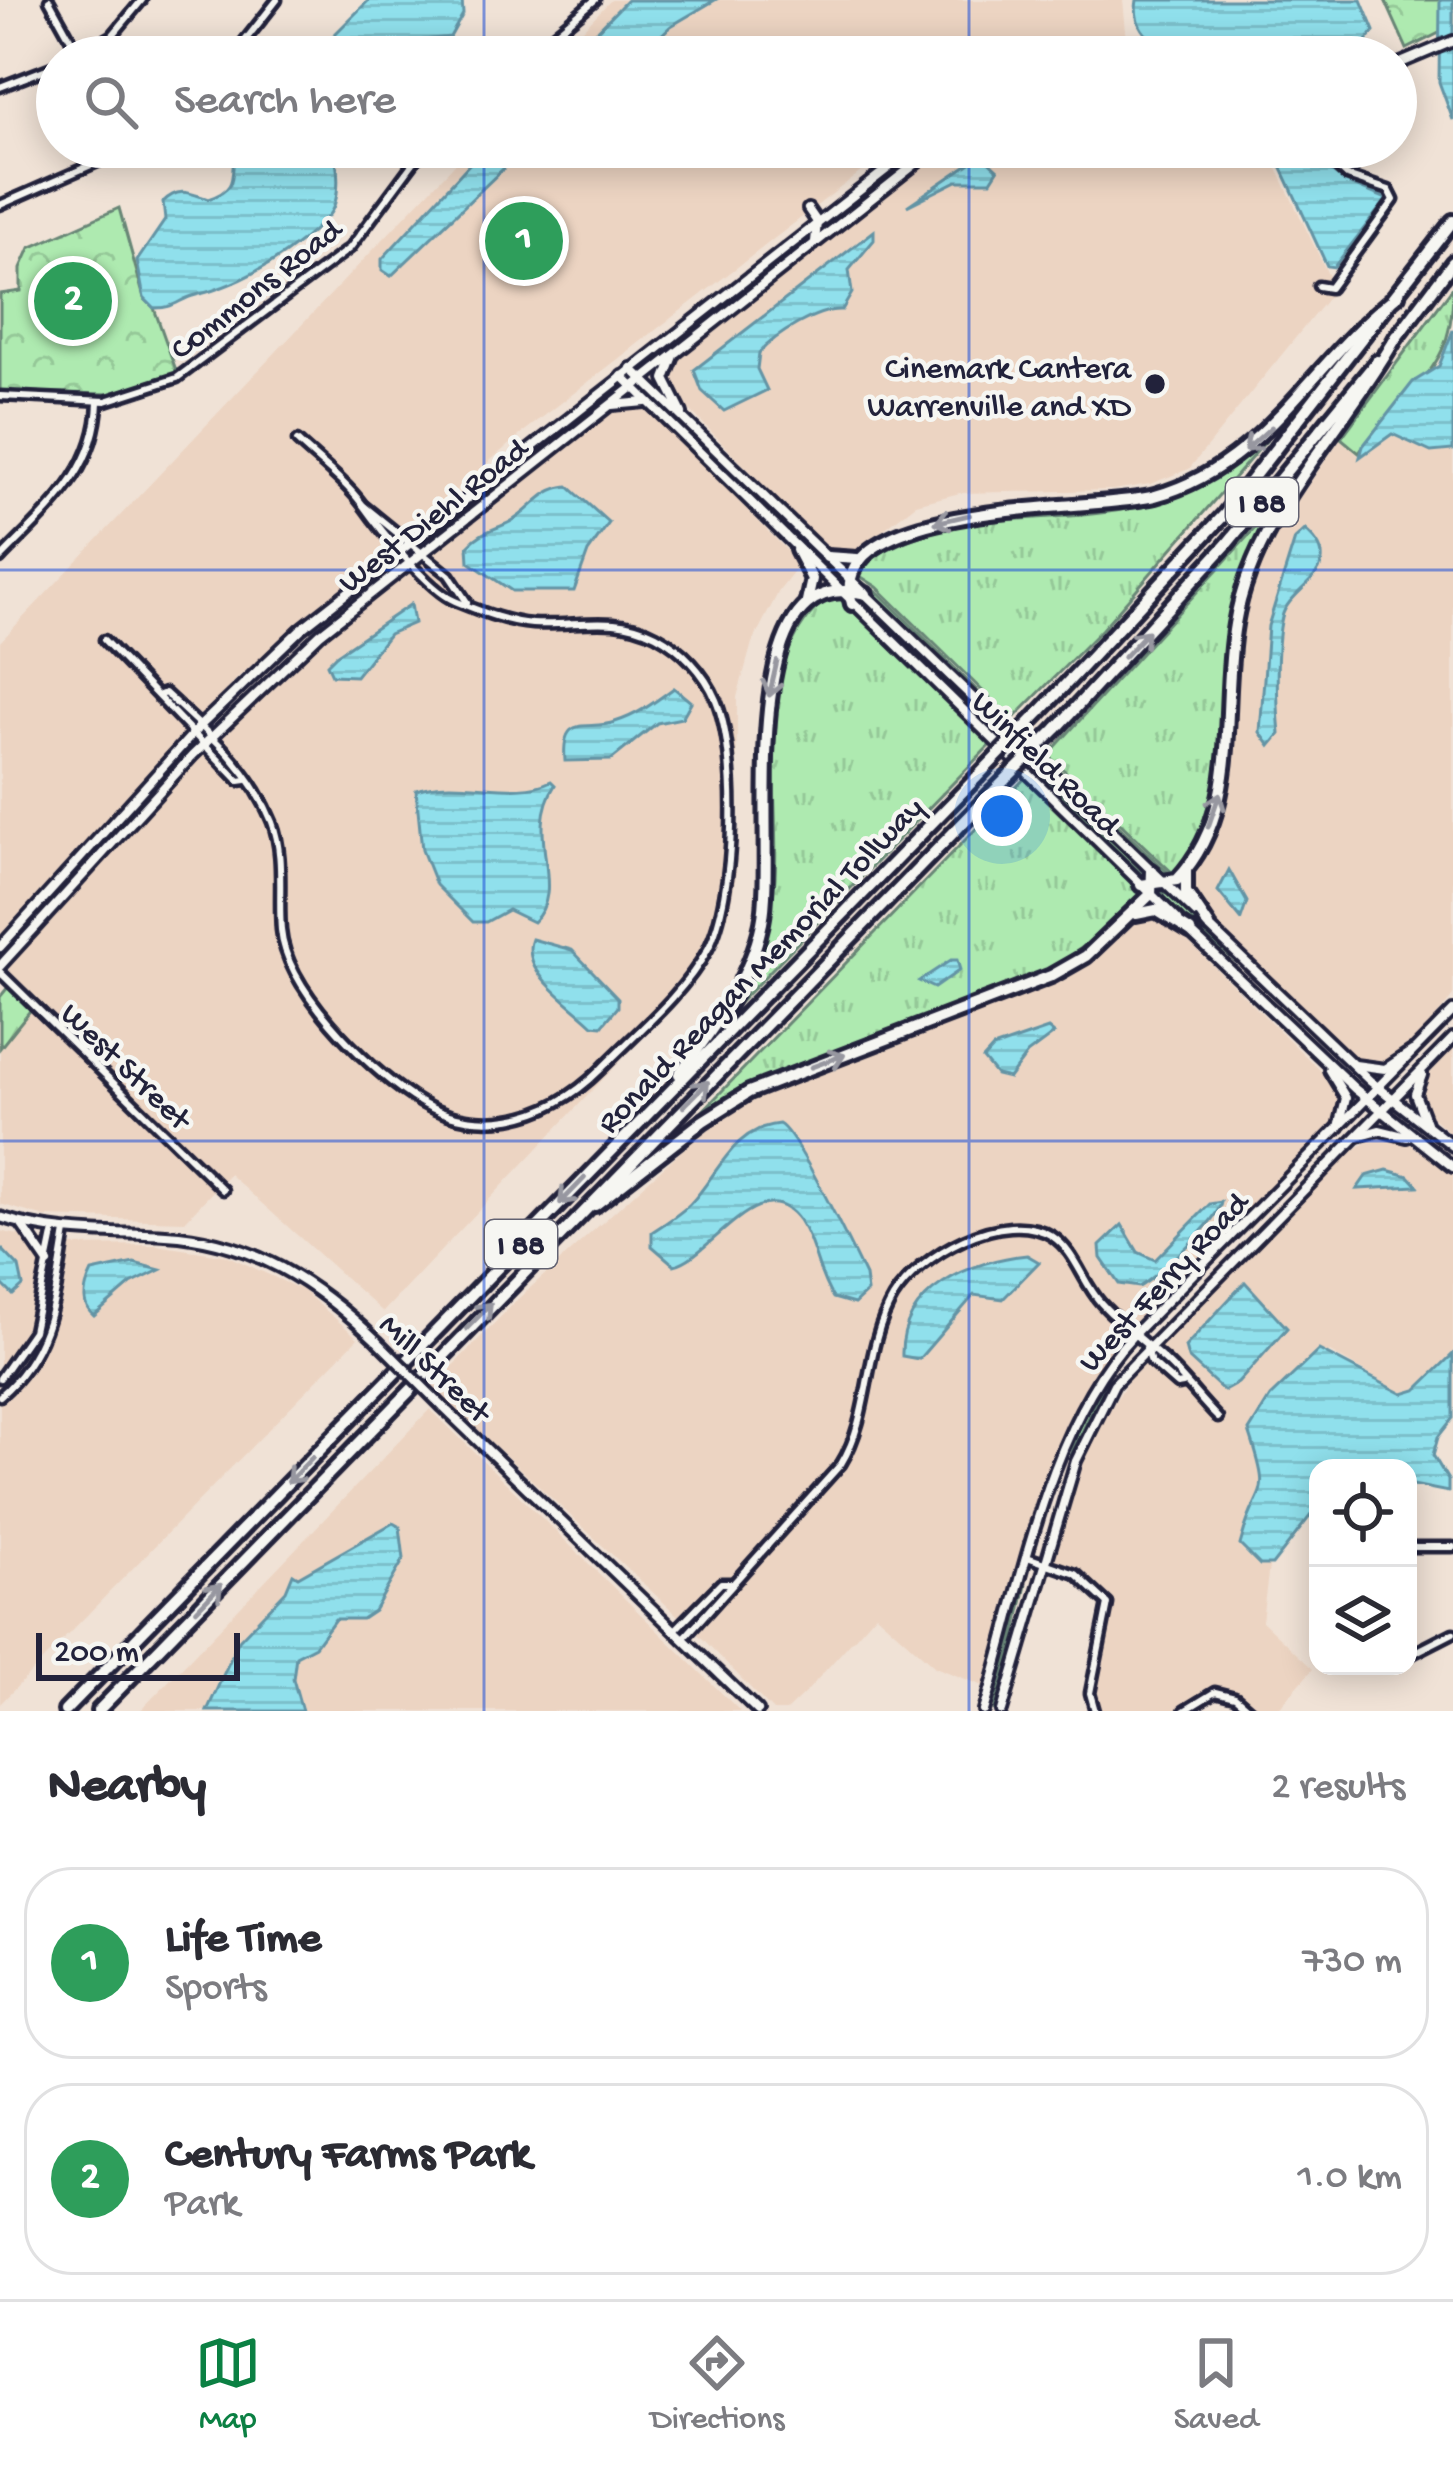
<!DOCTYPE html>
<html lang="en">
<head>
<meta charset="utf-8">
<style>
  :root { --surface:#fff; --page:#f7f7f7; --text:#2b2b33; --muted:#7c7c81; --line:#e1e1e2; --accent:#0b8043 }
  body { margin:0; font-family:"Gochi Hand",sans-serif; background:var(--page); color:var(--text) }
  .controls { position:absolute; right:36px; bottom:36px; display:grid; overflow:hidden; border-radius:24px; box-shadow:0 6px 30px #0003 }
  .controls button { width:108px; height:108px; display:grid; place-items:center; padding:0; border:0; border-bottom:3px solid var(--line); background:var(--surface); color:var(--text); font:60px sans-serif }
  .scale { position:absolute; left:36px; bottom:30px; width:204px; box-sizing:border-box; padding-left:12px; border:6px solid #22223b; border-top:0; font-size:33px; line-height:42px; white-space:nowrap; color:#22223b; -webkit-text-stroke:9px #f6f6f2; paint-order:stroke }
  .you { position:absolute; left:1002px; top:816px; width:42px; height:42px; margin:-30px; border:9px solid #fff; border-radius:50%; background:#1a73e8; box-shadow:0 0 0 18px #1a73e833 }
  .badge { display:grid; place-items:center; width:78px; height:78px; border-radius:50%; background:var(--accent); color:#fff; font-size:39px; font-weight:700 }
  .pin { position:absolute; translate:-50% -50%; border:6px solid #fff; box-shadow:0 3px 12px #0006 }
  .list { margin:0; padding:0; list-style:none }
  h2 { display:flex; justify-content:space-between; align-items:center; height:156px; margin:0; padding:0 48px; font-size:51px }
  h2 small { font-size:39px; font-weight:400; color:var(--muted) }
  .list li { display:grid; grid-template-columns:78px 1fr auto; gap:36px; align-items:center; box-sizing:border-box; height:192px; margin:0 24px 24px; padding:0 24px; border:3px solid var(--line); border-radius:48px }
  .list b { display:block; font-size:45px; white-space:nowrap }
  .list p { margin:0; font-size:39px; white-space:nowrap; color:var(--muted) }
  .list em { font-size:39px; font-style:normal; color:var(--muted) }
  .icon { flex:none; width:66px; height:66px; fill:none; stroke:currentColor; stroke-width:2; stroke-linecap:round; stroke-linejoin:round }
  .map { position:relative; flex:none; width:1453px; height:1711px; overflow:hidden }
  .search { position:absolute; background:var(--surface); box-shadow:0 6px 30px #0003; left:36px; right:36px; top:36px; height:132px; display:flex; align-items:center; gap:30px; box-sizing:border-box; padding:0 42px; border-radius:66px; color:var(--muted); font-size:45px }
  .sheet { height:588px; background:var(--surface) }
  nav { display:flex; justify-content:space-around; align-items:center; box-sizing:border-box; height:168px; border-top:3px solid var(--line); background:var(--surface); font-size:33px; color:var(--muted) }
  nav a { display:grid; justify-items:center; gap:6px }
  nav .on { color:var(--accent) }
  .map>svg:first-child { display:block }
  .built { fill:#ecd4c2 }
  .grass { fill:url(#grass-tufts); stroke:#688676; stroke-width:3 }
  .forest { fill:url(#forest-firs); stroke:#688676; stroke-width:3 }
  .park { fill:url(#park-crowns); stroke:#688676; stroke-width:3 }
  .water { fill:url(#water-rules); stroke:#6494a5; stroke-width:3 }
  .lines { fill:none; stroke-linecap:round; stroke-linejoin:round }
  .street-casing { stroke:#22223b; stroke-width:15 }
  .secondary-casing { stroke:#22223b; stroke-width:16 }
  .highway-casing { stroke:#22223b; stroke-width:20 }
  .street { stroke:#f6f6f2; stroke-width:6 }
  .secondary { stroke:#f6f6f2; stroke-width:8 }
  .highway { stroke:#f6f6f2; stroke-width:10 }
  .secondary-bridge-casing { stroke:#22223b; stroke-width:16; stroke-linecap:butt }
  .highway-bridge-casing { stroke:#22223b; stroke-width:20; stroke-linecap:butt }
  .secondary-bridge { stroke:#f6f6f2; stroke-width:8 }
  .highway-bridge { stroke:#f6f6f2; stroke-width:10 }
  .oneway { stroke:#9797a0 }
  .grid { fill:none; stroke:#1d4ed8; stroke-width:3; stroke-opacity:0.55 }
  .poi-dot { fill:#22223b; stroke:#f6f6f2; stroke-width:4.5 }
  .labels { text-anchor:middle; stroke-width:9; stroke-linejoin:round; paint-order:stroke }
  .shield { fill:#f6f6f2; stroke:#626272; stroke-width:3 }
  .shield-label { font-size:30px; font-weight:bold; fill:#22223b }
  .street-label { font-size:33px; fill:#22223b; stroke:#f6f6f2 }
  .poi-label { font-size:33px; fill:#22223b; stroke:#f6f6f2; text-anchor:end }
</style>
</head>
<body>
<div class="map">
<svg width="1453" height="1711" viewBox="0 0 1453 1711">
  <defs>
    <pattern id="grass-tufts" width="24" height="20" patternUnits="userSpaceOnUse" patternTransform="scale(3)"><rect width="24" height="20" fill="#aeeab0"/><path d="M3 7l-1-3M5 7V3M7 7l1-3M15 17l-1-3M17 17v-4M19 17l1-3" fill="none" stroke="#95c898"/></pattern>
    <pattern id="forest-firs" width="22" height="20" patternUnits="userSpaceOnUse" patternTransform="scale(3)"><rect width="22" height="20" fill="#aeeab0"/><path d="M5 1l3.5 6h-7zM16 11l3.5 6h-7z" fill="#95c898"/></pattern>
    <pattern id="park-crowns" width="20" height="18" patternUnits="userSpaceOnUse" patternTransform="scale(3)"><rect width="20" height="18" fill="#aeeab0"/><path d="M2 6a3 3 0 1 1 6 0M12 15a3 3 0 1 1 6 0" fill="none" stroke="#95c898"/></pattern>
    <pattern id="water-rules" width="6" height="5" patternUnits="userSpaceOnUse" patternTransform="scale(3)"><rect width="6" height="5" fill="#90e0ec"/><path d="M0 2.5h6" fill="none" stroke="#7cc0cb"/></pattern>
  </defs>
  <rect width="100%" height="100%" fill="#f0e2d6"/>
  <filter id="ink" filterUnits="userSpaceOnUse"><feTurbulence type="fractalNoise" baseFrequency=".00833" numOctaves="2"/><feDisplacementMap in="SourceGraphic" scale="24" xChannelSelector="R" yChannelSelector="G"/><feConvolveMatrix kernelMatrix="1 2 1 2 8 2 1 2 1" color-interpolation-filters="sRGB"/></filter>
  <g filter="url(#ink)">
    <g class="built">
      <path d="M611,0h512l5,52 -27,5h-545z"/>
      <path d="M471,147h422l-367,283 -289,248 -237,262v-298z"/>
      <path d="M951,147h256l16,11 44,-10 68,141 -146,180 -39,15 -37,6 -153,3 -44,11 -69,54 -18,-6 -142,-145 -14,-19 -1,-16 7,-13 202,-163z"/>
      <path d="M620,405l31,6 149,153 -21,27 -27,52 -15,54 -1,178 -7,39 -23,48 -32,42 -291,308 -154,-138 -44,47 -140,-4 -45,-13v-156l37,-47 -28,-29 1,-12 217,-235 95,-89z"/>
      <path d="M1392,434l44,18 17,-2v546l-36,45 -35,26 -26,-9 -25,-20 -137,-136 -6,-15 40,-93 18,-189 21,-60 74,-107 19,19z"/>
      <path d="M1153,914l15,8 160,156 14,20 -2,16 -66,75 -133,126 -53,70 -50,114 -52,188 -51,-20 -59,-53 -69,77 -21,20h-13l-69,-71 -272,-253 87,-89 202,-183 58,-29 268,-99 39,-21 55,-49z"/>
      <path d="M1453,1045v91l-31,-28 -3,-11 5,-16z"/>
      <path d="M1382,1134l25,8 46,31v181l-37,36 -13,4 -73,-42 -60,45 -19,30 14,59 -25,62 17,15 12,3 -7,55 51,48 -37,42h-30l-23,-15 -12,1 -21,14h-98l-5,-20 19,-81 -30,-30 -25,-8 38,-130 46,-72 65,-71 98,-99 59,-52z"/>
      <path d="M0,1231l68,15 88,-1 72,11 74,34 56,48 -358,366z"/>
      <path d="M430,1409l310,302h-600z"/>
    </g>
    <g class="grass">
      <path d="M812,231v9l-95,75z"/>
      <path d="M1453,287c0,74 -25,83 -68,137 -9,11 -19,17 -26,29l-18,-15z"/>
      <path d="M1267,440l-165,189 -90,91 -135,-133 -25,-16c97,-71 189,-41 294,-66 48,-11 82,-40 121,-65z"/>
      <path d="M736,484l73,61 30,34 -3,2z"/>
      <path d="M1279,502l-46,99 -16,175 -17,56 -24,44 -128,-121z"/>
      <path d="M856,578l24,16 131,130 -3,2z"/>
      <path d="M834,593l157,151 -257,264c5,-29 33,-68 39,-110 13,-91 -30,-245 61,-305z"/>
      <path d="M184,748l-64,82 -116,125z"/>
      <path d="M1046,758l128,120 -5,3z"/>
      <path d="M1040,769l99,96 5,11 -109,-102z"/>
      <path d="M1025,778l117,113c-84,108 -241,133 -362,181 -32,13 -59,35 -88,50z"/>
      <path d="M1157,893l12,1 96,93z"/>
      <path d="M1112,1366l-33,73 -31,101 36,-131z"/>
      <path d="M1026,1585l-26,118 -6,8z"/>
    </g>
    <path class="forest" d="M9,986l24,21 -33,41v-51z"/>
    <g class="park">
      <path d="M1385,0h68v26l-46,23z"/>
      <path d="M119,208l25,90 10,10 23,65 -61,21 -116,-2v-98l21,-3v-23l9,-20z"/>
    </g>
    <g class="water">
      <path d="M369,0h93l1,14 -13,23 -27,3 -15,17h-96z"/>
      <path d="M627,0h88l-44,26 -33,31h-67z"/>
      <path d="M1137,0h224l13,31 -12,16 -18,10c-49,0 -221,24 -207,-57z"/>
      <path d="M1440,0h13v120l-14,-38z"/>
      <path d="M235,147h96c9,18 10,54 -3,69 -31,34 -83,68 -132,79 -17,4 -22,14 -42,13l-10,-10 -7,-37 28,-41 -2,-18c16,-16 27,-9 45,-3 32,-10 22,-24 27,-52z"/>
      <path d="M485,147h41l-135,129 -9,-6v-11z"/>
      <path d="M1272,147h98l-34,4 -12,14 21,17 42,17 -53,68 -7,-1z"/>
      <path d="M982,155l16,15 -7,11h-34l-50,25z"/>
      <path d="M874,231v9l-25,30 3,23 -10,17c-24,-2 -67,25 -83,43l-2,16 10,21 -43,21 -22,-20 -8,-21z"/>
      <path d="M1453,330v120l-22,2 -39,-18 -32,23 3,-11 50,-64 26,-16z"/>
      <path d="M568,486l41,37 -21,29 -14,39h-62l-43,-29 -1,-16c13,-15 26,-16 42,-24 24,-13 30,-33 58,-36z"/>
      <path d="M1305,530c47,40 -16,56 -23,87 -7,29 -5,86 -2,117l-10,12 -10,-14 8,-106 27,-87z"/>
      <path d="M411,604l3,19 -25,11 -33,42 -24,-1 -5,-11 9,-9z"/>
      <path d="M674,688l17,14 -9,16 -25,5 -46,37 -46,1c-4,-50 23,-29 50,-39 23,-7 40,-20 59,-34z"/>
      <path d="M551,781l4,4c-32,51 14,103 -22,137l-25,-12 -22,12h-13l-37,-37 -14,-35 -6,-60c45,-15 98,10 135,-9z"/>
      <path d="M1229,870l18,32 -6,17 -23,-28z"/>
      <path d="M532,939l40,11 46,48v9l-16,19 -9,-1c-21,-21 -74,-54 -61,-86z"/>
      <path d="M951,960h6l3,10 -26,18 -15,-7z"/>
      <path d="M1048,1029l6,5 -27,20 -18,24 -13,-3 -13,-16 10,-11z"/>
      <path d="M779,1124c17,8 74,127 86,152l2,16 -13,12 -21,-6c-16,-24 -17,-53 -34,-78 -38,-53 -90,39 -125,45l-22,-19v-14c12,-8 28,-18 38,-28 27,-27 42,-76 89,-80z"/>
      <path d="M1387,1170l22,6 9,10 -61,3 9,-13z"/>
      <path d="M1221,1202c-2,18 -62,73 -82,85l-20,-3 -18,-26 -1,-12 22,-21 16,27 17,8 55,-56z"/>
      <path d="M0,1247l19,20 4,19 -10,9 -13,-13z"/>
      <path d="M1027,1255l12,7 -36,37 -29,-4 -55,64 -17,-3c-2,-66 70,-96 125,-101z"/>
      <path d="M134,1263l26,7 -29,14 -37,32c-15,-12 -9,-30 -2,-44z"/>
      <path d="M1245,1282l42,46 -49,55 -14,8 -36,-33 -3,-11z"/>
      <path d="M1319,1350l84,44 13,-4 37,-36v64l-15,19 -5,18 15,25v12l-40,-8v-16h-90v38l-46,59h-12l-20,-20c17,-67 34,-39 9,-114l21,-34z"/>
      <path d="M393,1523l7,4 4,32 -30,52 -12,8h-27l-20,27 -19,10 -3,23 9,32h-95l32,-71 47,-49 7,-17 5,3z"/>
    </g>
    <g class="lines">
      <defs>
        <g id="street">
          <path d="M49,0l31,56"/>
          <path d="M77,57l35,-21 30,-36"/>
          <path d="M232,57l45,-57"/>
          <path d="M527,57l68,-57"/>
          <path d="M0,87l57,-22"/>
          <path d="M0,205l132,-58"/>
          <path d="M1318,286l12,2 64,-88 -5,-10 -42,-14 -14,-13 10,-8 37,-8"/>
          <path d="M0,396l106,5 71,-23 173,-130 75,-101"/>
          <path d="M364,506l85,69 18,27"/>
          <path d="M0,559c46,-48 96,-86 98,-157"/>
          <path d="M104,640l135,141 7,-1"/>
          <path d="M160,695l5,-2c44,41 85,74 107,129 13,34 6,72 9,108 5,58 83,135 131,167 63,42 136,25 188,-27 36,-37 83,-75 108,-121 28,-54 31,-193 8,-249 -12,-28 -34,-51 -60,-65 -43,-22 -80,-8 -124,-11 -27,-2 -54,-14 -77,-23 -27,-11 -76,-73 -93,-97 -17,-23 -44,-43 -65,-63"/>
          <path d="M0,972l223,218"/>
          <path d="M1146,1348l5,14 26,23 6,-1"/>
          <path d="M0,1378l33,-47 21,-101"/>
          <path d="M0,1396c52,-45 55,-101 66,-164"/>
          <path d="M1408,1547h45"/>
          <path d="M1030,1558l46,16 32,30 -18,89 5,18"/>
          <path d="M675,1630l46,-47h9"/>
          <path d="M683,1639l158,-175c31,-50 22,-115 52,-166 26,-43 111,-92 159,-62 24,16 30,46 49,67 19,21 41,37 61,55 21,18 36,40 56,60"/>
          <path d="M1408,1656l45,-23"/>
          <path d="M1378,1666h9"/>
          <path d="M1184,1711l31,-19 20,5 16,14"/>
        </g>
        <g id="secondary">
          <path d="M1396,65l57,-24"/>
          <path d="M808,209l9,13 -2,20"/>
          <path d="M674,356l-9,23 17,34"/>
          <path d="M631,368l565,545"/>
          <path d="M622,376l556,544"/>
          <path d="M612,405l33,-3"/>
          <path d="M1206,924l164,157 83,65"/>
          <path d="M1189,931l166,158 98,78"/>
          <path d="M0,947l200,-221 101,-97 614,-482"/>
          <path d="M0,966l192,-210 128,-122 617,-487"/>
          <path d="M1355,1065l30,4 27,-18"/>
          <path d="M1329,1070l17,28 -7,29"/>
          <path d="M1422,1075l-7,19 11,29"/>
          <path d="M1358,1136l21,-6 28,7"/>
          <path d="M0,1217c56,18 109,15 166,18 86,5 151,48 211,106"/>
          <path d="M22,1225l26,38"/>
          <path d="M443,1407l315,304"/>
          <path d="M984,1711c36,-119 63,-285 149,-376l320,-324"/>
          <path d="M1002,1711l74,-250 38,-77 339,-346"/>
        </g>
        <g id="highway">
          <path d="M1396,338l57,-76"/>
          <path d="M797,550l15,29 -5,23"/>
          <path d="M827,557l30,2"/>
          <path d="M852,604c-30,-106 243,-92 303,-108 112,-31 157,-136 243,-201"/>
          <path d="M1039,713l185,-198 229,-294"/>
          <path d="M1056,729l170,-184 151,-184"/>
          <path d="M1186,872v20l23,34"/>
          <path d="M1141,885l36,-5c66,-70 43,-169 58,-256 18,-109 109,-194 162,-288"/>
          <path d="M1136,914l20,-4 34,21"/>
          <path d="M679,1074c35,-46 71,-94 83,-151 16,-74 -34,-365 104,-329"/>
          <path d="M595,1205l108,-84 46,-29 302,-116 35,-20 65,-62 1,-23"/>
          <path d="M65,1711l912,-934"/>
          <path d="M98,1711l894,-918"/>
        </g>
      </defs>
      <use href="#street" class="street-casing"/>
      <use href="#secondary" class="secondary-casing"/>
      <use href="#highway" class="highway-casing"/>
      <use href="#street" class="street"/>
      <use href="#secondary" class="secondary"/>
      <use href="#highway" class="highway"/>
      <defs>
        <path id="secondary-bridge" d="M377,1341l66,66"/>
        <g id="highway-bridge">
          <path d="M977,777l62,-64"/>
          <path d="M992,793l64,-64"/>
        </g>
      </defs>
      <use href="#secondary-bridge" class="secondary-bridge-casing"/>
      <use href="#highway-bridge" class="highway-bridge-casing"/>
      <use href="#secondary-bridge" class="secondary-bridge"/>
      <use href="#highway-bridge" class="highway-bridge"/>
    </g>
    <defs><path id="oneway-shaft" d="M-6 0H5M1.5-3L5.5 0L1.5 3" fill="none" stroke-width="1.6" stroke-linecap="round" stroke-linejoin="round" transform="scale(3)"/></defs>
    <g class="oneway">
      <use href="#oneway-shaft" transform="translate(1258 439) rotate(138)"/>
      <use href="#oneway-shaft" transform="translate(952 519) rotate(167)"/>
      <use href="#oneway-shaft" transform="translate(1136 644) rotate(-47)"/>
      <use href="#oneway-shaft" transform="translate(773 679) rotate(103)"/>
      <use href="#oneway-shaft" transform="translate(1214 810) rotate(-71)"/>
      <use href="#oneway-shaft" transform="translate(828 1061) rotate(-20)"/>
      <use href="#oneway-shaft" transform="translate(696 1094) rotate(-45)"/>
      <use href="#oneway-shaft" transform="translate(572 1191) rotate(134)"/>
      <use href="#oneway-shaft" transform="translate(479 1316) rotate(-46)"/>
      <use href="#oneway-shaft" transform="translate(300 1470) rotate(134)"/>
      <use href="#oneway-shaft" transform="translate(209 1597) rotate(-46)"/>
    </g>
  </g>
  <path class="grid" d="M484,0v57M969,0v57M484,147v1564M969,147v1564M0,570h1453M0,1141h1453"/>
  <circle class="poi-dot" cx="1155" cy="384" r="12"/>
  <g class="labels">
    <g class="shield">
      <rect x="1226" y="478" width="72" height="48" rx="9"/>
      <rect x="485" y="1220" width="72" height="48" rx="9"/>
    </g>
    <g class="shield-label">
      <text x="1262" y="512">I 88</text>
      <text x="521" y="1254">I 88</text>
    </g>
    <g class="street-label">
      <text transform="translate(254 287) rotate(-38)" y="12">Commons Road</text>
      <text transform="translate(431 513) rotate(-38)" y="12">West Diehl Road</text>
      <text transform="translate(1048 761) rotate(44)" y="12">Winfield Road</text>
      <text transform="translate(758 963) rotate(-46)" y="12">Ronald Reagan Memorial Tollway</text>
      <text transform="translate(128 1064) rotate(44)" y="12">West Street</text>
      <text transform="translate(1161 1280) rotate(-47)" y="12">West Ferry Road</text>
      <text transform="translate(437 1366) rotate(44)" y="12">Mill Street</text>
    </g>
    <g class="poi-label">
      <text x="1131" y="377">Cinemark Cantera<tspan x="1131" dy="38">Warrenville and XD</tspan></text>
    </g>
  </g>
</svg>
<div class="controls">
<button><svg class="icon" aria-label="locate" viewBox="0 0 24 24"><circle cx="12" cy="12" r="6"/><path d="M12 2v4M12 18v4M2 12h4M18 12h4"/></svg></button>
<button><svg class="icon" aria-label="layers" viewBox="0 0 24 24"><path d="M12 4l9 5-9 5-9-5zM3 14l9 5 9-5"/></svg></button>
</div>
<div class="scale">200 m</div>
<div class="you"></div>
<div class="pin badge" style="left:524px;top:241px;background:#2e9e5b">1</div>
<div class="pin badge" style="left:73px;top:301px;background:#2e9e5b">2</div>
<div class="search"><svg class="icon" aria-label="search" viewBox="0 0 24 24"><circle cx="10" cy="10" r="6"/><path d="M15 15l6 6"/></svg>Search here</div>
</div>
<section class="sheet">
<h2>Nearby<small>2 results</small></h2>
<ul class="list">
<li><span class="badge" style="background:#2e9e5b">1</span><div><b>Life Time</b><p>Sports</p></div><em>730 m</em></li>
<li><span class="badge" style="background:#2e9e5b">2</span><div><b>Century Farms Park</b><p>Park</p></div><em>1.0 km</em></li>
</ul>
</section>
<nav>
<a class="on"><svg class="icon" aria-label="map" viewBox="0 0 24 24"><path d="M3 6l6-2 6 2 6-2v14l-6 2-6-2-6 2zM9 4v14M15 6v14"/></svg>Map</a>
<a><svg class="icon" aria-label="directions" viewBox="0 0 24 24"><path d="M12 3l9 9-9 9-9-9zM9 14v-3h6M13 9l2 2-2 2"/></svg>Directions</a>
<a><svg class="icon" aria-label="saved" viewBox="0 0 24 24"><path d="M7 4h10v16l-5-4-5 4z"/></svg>Saved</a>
</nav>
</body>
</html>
